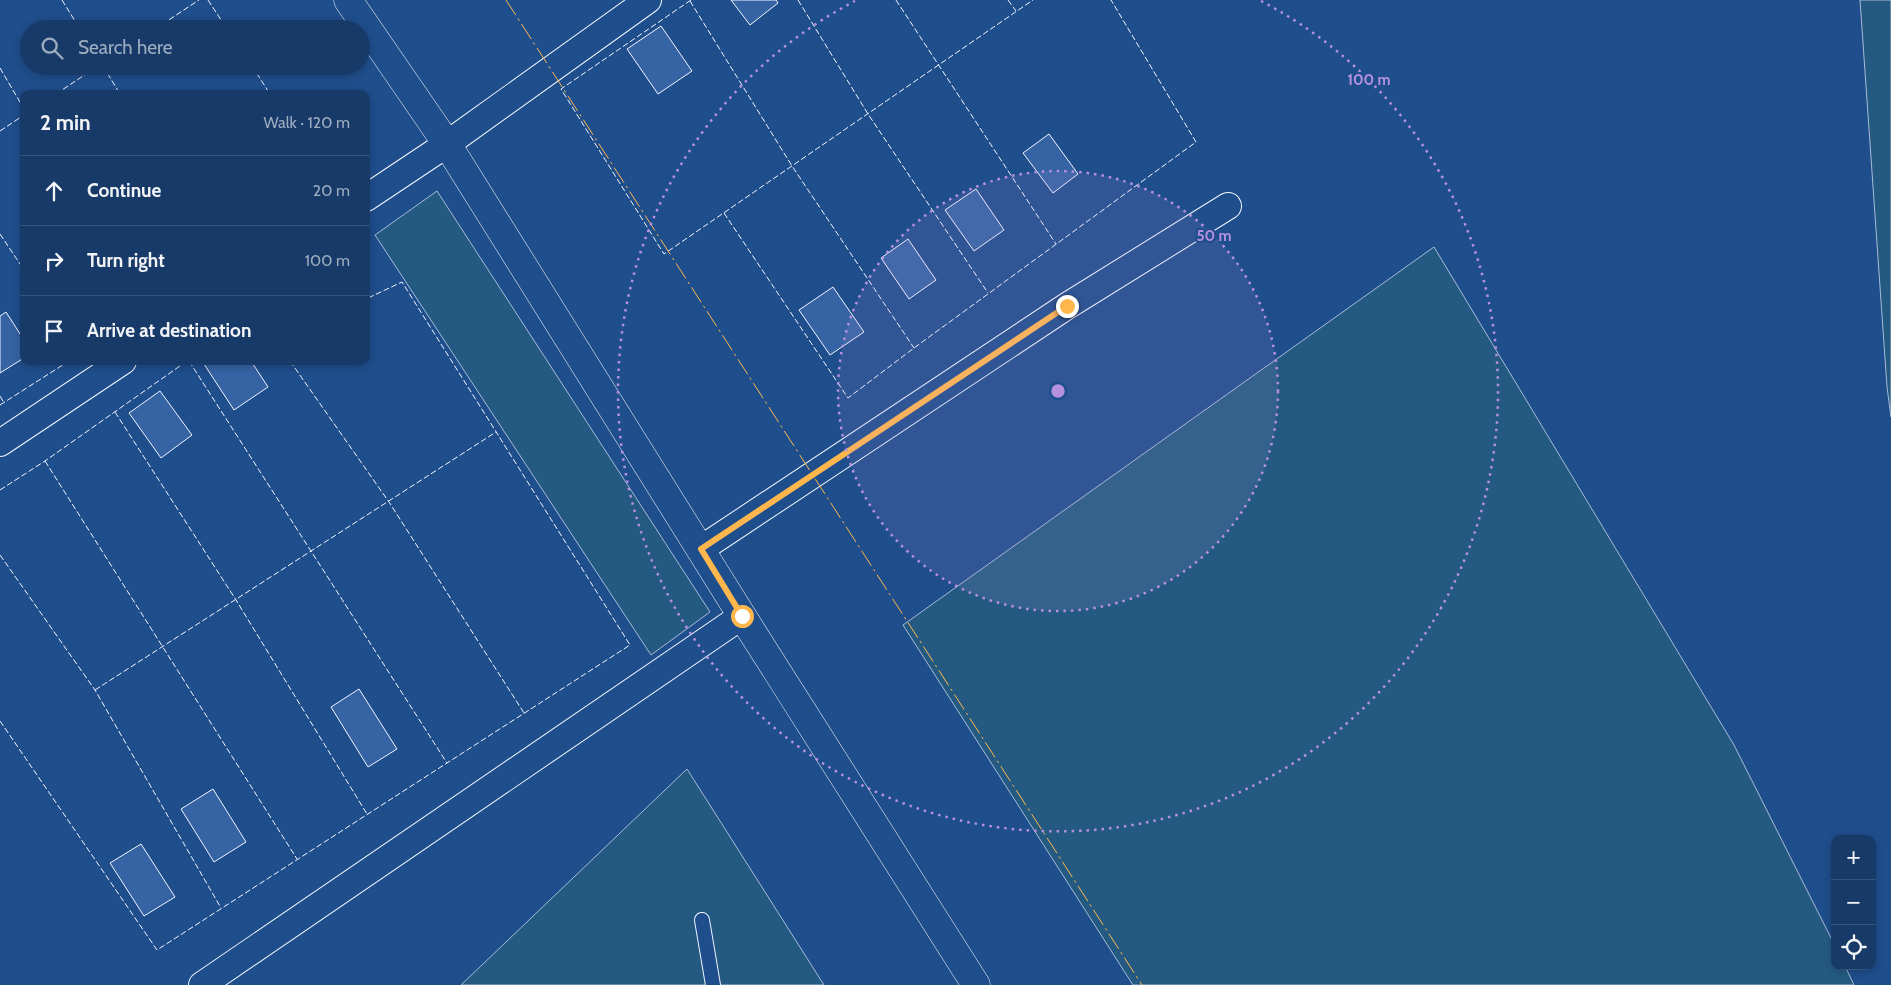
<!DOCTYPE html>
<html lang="en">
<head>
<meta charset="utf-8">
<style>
  :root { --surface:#173a69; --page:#244571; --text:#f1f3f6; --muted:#9eadc0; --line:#36547d }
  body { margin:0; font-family:Cabin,sans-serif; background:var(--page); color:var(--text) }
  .controls { position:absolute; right:15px; bottom:15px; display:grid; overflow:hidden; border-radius:10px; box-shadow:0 2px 8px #0003 }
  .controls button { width:45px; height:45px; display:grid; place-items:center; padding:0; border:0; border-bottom:1px solid var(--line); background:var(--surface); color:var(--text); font:25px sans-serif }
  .stop { position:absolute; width:15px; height:15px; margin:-11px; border:4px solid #ffb74d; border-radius:50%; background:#fff }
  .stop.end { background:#ffb74d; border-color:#fff; box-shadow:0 1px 5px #0008 }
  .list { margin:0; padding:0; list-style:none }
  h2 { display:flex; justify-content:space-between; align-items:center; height:65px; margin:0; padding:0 20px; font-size:21px }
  h2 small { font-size:16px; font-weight:400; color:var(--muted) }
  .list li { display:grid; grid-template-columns:32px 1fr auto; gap:15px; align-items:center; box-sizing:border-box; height:70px; padding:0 20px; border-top:1px solid var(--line) }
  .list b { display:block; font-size:19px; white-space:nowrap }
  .list em { font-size:16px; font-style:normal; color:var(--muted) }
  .icon { flex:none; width:28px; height:28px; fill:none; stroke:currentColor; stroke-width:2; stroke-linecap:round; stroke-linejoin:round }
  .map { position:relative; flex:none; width:1891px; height:985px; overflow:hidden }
  .search { position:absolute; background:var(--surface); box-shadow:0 2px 8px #0003; left:20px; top:20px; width:350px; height:55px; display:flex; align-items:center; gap:12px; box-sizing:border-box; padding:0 18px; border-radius:28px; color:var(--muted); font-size:19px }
  .panel { position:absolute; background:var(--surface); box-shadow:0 2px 8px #0003; left:20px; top:90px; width:350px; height:275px; border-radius:10px }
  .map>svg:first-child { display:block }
  .green { fill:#245a82; stroke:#a8bbd7 }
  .building { fill:#3563a3; stroke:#f2f6ff }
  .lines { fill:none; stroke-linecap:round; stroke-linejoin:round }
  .lane-casing { stroke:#f2f6ff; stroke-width:16 }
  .street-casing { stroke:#f2f6ff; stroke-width:28 }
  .secondary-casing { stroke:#f2f6ff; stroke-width:29 }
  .lane { stroke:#1f4e8c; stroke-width:14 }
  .street { stroke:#1f4e8c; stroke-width:26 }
  .secondary { stroke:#1f4e8c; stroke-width:28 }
  .fence { stroke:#f2f6ff; stroke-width:1; stroke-dasharray:6 2.5; stroke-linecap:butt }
  .power { stroke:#ffb74d; stroke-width:1; stroke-dasharray:18 4 2.5 4; stroke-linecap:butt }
  .route { stroke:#ffb74d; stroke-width:6 }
  .ring { fill:none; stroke:#b691df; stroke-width:2.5; stroke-dasharray:2.5 5 }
  .centre { fill:#b691df; stroke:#1f4e8c; stroke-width:2.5 }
  .ring-label { font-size:15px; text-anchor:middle; font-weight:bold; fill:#b691df; stroke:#1f4e8c; stroke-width:4; stroke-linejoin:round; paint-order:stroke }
</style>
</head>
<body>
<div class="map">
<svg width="1891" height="985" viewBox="0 0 1891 985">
  <rect width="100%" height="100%" fill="#1f4e8c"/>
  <g class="green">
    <path d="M1860,0h31v417l-4,-30z"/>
    <path d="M437,191l273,421 -59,43 -276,-420z"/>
    <path d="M1434,247l300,498 101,201v20h10l9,19h-721l-230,-360z"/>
    <path d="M687,769l137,216h-363z"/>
  </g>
  <g class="building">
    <path d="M731,0h45l2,3 -28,22z"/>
    <path d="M661,26l31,45 -34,23 -31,-45z"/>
    <path d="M1049,134l29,40 -25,19 -30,-40z"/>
    <path d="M976,189l28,41 -30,21 -29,-41z"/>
    <path d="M908,239l28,41 -27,19 -28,-41z"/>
    <path d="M833,287l31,45 -34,23 -31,-45z"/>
    <path d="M6,312l18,28v18l-24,15v-57z"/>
    <path d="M202,361h49l17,26 -34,23z"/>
    <path d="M160,391l32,44 -31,23 -32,-45z"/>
    <path d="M359,689l38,60 -29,18 -37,-60z"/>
    <path d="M213,789l33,53 -32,20 -33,-53z"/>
    <path d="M141,844l34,53 -31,19 -34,-53z"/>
  </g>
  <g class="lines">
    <defs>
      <path id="lane" d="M702,920l11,65"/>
      <g id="street">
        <path d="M366,198l81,-54 201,-144"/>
        <path d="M0,443l123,-82"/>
        <path d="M701,549l366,-243 161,-100"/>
        <path d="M202,985l540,-369"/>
      </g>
      <path id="secondary" d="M348,0l99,144 295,472 234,369"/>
    </defs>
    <use href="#lane" class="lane-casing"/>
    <use href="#street" class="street-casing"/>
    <use href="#secondary" class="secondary-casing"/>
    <use href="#lane" class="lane"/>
    <use href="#street" class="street"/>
    <use href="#secondary" class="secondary"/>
    <g class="fence">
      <path d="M62,0l18,29"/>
      <path d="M208,0l19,29"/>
      <path d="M691,0l-130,89 103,165 369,-254"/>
      <path d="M798,0l70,114 120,179"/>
      <path d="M896,0l160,244"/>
      <path d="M1008,0l8,11"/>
      <path d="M690,1l102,165 122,182"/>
      <path d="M155,29l44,-29"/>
      <path d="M103,66l17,28"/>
      <path d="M252,66l18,28"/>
      <path d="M0,68l24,41"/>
      <path d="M56,94l42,-28"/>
      <path d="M0,131l24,-16"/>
      <path d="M724,213l124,185 66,-50 282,-206 -85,-142"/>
      <path d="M0,234l24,36"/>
      <path d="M189,361l258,402"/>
      <path d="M290,361l99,141 135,211"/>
      <path d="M0,396l4,7"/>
      <path d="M0,405l69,-44"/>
      <path d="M115,412l121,188 131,214"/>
      <path d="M45,461l252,398"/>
      <path d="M0,490l45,-29 142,-100"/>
      <path d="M0,555l95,135 126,218"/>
      <path d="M95,690l401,-258"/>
      <path d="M0,721l157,229 473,-305 -228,-363 -36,17"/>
    </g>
    <path class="power" d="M506,0l636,985"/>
  </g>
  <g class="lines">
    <path class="route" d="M742,616l-41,-67 366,-243"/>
  </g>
  <circle cx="1058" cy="391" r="220" fill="#b691df" fill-opacity=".12"/>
  <g class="ring">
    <circle cx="1058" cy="391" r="220"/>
    <path d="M1261 1A440 440 0 1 1 855 1"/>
  </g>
  <circle cx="1058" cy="391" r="8" class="centre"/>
  <g class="ring-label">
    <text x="1369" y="85">100 m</text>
    <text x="1214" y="241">50 m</text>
  </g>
</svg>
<div class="controls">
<button>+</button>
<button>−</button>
<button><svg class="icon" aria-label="locate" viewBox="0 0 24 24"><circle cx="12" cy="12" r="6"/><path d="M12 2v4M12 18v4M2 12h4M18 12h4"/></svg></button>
</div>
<div class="stop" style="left:742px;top:616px"></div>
<div class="stop end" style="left:1067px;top:306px"></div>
<div class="search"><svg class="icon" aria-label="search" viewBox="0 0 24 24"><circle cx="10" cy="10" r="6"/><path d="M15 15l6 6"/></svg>Search here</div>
<section class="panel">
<h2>2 min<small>Walk · 120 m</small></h2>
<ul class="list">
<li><svg class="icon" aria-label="ahead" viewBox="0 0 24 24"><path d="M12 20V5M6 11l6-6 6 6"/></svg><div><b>Continue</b></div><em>20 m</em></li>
<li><svg class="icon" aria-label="right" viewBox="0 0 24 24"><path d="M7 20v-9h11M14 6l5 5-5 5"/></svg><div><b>Turn right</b></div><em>100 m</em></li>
<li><svg class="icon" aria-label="arrive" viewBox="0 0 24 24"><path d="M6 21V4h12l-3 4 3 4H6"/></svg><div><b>Arrive at destination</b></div></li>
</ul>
</section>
</div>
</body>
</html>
